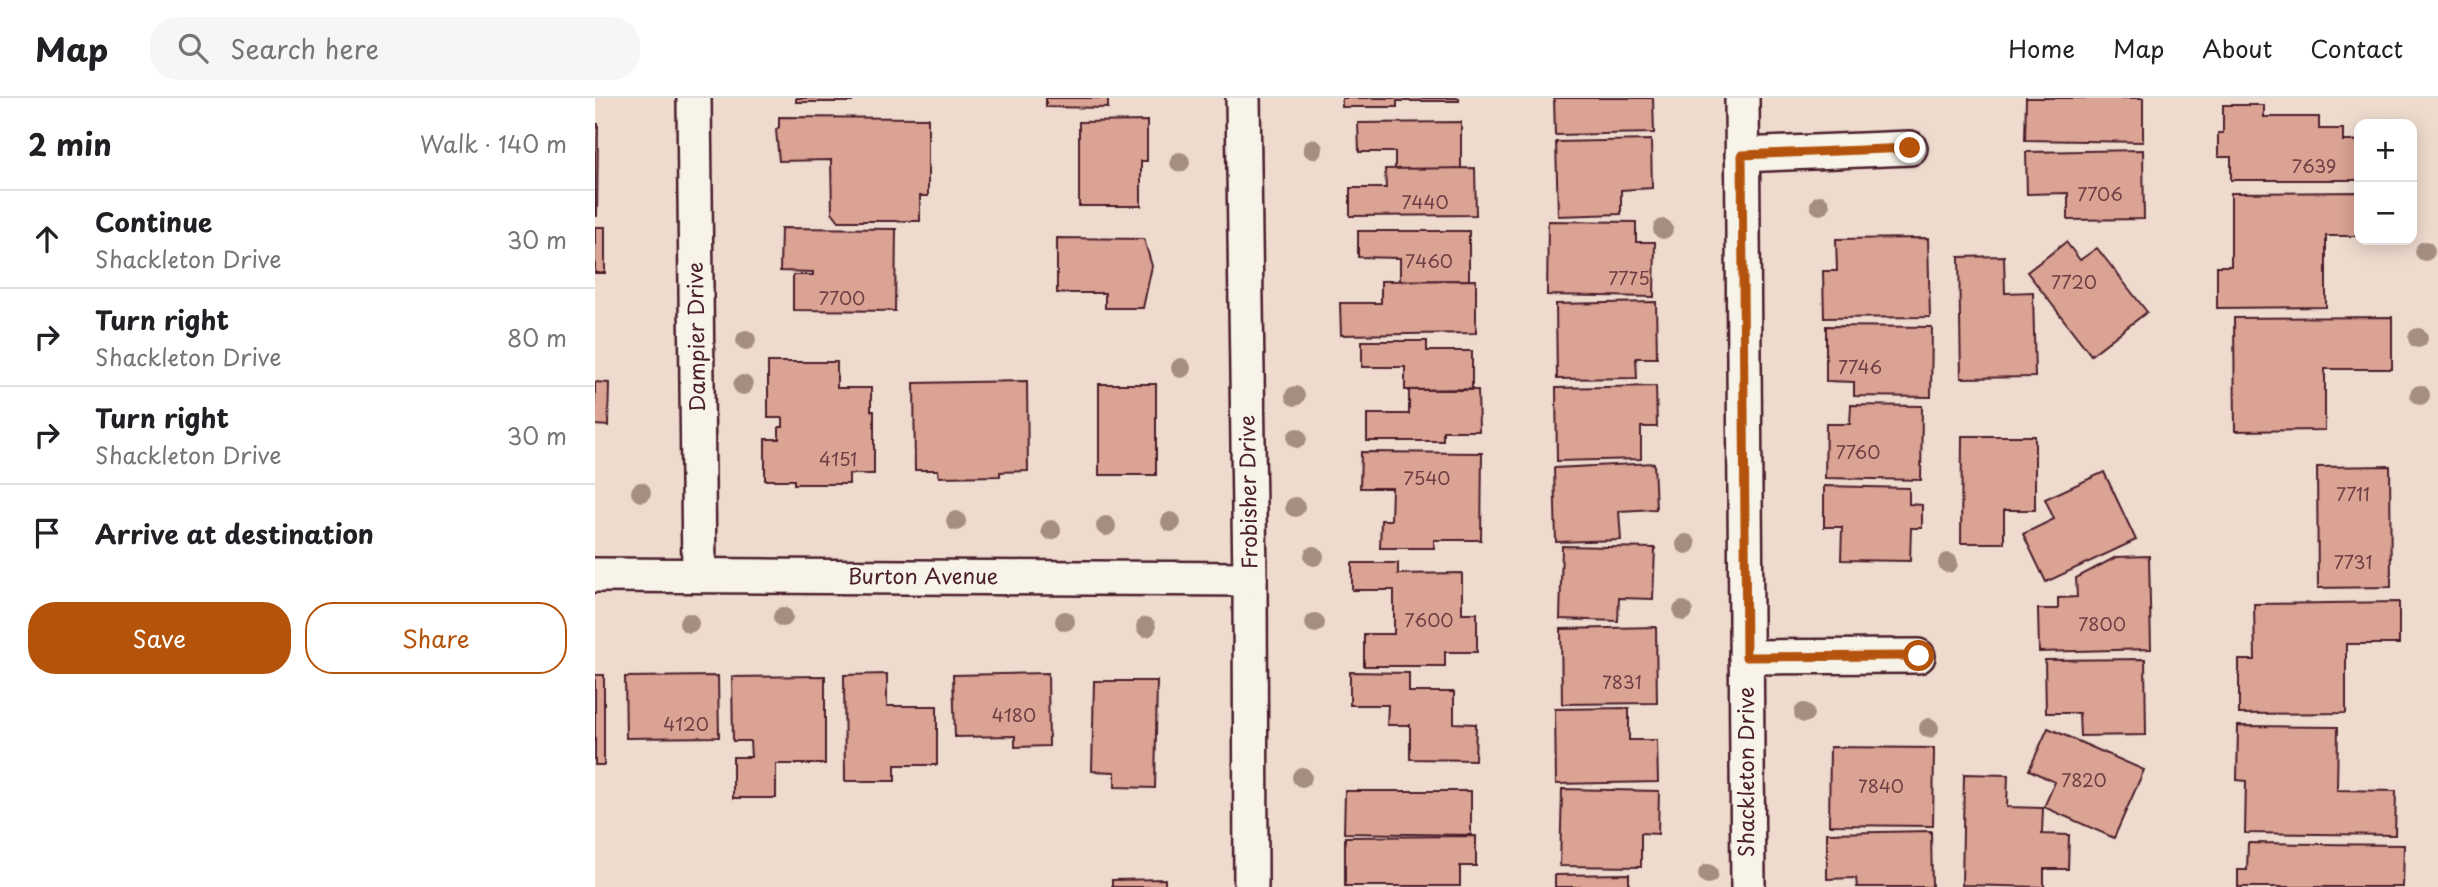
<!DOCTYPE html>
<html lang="en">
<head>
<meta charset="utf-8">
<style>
  :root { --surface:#fff; --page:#f6f6f6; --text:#202124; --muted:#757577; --line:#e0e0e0; --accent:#b45309 }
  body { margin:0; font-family:"Playpen Sans",sans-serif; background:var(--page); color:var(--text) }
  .controls { position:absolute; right:21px; top:21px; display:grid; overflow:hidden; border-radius:14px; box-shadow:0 4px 18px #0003 }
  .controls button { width:63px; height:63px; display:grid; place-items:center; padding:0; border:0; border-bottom:2px solid var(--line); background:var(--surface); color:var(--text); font:35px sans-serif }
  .stop { position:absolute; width:21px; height:21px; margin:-16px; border:5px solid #b45309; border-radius:50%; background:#fff }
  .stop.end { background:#b45309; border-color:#fff; box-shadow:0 2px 7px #0008 }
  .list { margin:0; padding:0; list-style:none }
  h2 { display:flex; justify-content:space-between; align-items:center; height:91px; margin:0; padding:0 28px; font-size:30px }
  h2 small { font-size:23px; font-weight:400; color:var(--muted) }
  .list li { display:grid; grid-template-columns:46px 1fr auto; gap:21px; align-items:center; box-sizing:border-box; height:98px; padding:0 28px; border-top:2px solid var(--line) }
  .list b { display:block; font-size:26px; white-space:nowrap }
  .list p { margin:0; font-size:23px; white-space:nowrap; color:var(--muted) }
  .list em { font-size:23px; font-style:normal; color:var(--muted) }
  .actions { display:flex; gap:14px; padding:21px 28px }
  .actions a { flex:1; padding:16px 0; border:2px solid var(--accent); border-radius:28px; text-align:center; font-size:24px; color:var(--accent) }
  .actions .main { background:var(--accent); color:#fff }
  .icon { flex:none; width:38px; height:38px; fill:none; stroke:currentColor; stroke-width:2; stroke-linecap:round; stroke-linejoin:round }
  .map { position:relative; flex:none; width:1843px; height:789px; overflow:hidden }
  header { display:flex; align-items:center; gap:42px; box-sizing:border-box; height:98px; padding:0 35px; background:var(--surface); border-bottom:2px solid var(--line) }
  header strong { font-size:33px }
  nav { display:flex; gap:38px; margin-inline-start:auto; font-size:24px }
  .search { width:490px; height:63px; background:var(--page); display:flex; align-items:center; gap:18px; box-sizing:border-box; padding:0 24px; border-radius:28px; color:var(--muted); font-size:26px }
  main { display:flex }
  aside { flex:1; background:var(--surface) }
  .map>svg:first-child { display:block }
  .building { fill:#daa393; stroke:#4a1f2b; stroke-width:2 }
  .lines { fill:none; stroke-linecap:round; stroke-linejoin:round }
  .minor-casing { stroke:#4a1f2b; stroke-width:38 }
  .minor { stroke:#f7f3e8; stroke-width:33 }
  .tree { fill:#a58d82 }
  .route { stroke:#b45309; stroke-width:9 }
  .labels { text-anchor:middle; stroke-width:5; stroke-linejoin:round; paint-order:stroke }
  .number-label { font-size:18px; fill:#6e4045 }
  .street-label { font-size:21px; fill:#4a1f2b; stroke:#f7f3e8 }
</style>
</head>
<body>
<header>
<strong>Map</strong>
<div class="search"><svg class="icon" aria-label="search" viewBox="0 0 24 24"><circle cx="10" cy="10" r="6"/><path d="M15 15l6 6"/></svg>Search here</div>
<nav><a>Home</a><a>Map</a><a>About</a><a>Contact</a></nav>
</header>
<main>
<aside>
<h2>2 min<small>Walk · 140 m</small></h2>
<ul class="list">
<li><svg class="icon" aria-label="ahead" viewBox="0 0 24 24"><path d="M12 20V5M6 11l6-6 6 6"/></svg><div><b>Continue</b><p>Shackleton Drive</p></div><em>30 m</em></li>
<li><svg class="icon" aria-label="right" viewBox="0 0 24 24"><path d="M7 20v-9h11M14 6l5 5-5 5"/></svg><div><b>Turn right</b><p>Shackleton Drive</p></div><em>80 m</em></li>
<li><svg class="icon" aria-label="right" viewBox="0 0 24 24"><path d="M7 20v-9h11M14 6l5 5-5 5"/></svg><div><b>Turn right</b><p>Shackleton Drive</p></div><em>30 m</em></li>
<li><svg class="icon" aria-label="arrive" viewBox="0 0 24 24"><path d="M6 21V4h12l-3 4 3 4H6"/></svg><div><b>Arrive at destination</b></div></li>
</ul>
<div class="actions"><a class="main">Save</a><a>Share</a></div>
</aside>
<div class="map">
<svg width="1843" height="789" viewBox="0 0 1843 789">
  <rect width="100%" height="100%" fill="#eedbce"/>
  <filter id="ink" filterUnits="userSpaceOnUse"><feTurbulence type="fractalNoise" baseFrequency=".0143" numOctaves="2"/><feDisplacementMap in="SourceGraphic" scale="14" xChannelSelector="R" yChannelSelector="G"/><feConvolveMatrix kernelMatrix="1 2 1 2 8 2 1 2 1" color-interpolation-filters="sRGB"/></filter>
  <g filter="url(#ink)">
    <g class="building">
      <rect x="201" y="0" width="56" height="4"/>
      <path d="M451,0h62v10l-62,-1z"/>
      <path d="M747,0h117v3h-62v6h-55z"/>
      <path d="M959,0h99l1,35 -99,2z"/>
      <path d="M1431,0h117v44l-118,-2z"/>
      <path d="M1628,7h41v12h55v12h24v12h16v39h-128v-23h-13v-24h5z"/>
      <path d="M184,19l149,1v78h-8v25h-81l-7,-9 -1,-52 -52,1 -3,-31 3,-3z"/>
      <path d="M552,23v40h-6v45h-62v-84z"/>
      <path d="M866,24v47h-66v-17h-36l-1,-29z"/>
      <path d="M0,26h3l-1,92h-2z"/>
      <path d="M1056,42l1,48 -31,2v24l-63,2 -2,-74z"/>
      <path d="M1548,52l1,69 -76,1v-27l-41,1 -1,-42z"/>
      <path d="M880,70l1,47 -126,1v-28h36l-1,-19z"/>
      <path d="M1764,94v44h-33v71l-109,1v-42h14v-73z"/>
      <path d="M953,123l88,1v20h19l-1,55 -107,-2z"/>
      <rect x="0" y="129" width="10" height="46"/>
      <path d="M186,130l115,1 -1,82 -102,-1v-35h20v-3l-33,-1z"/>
      <path d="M763,133h111v49l-69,1v-23l-42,-1z"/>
      <path d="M462,140l87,1 8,27 -9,42h-38v-15h-48z"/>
      <path d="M1333,140l2,79 -106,1 -1,-47h14l-1,-32z"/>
      <path d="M1471,144l14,18 17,-12 50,64 -56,43 -64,-83z"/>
      <path d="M1409,158l1,37 28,-1 2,85 -74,1 -2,-121z"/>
      <path d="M881,182v53l-135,2 -1,-32h41v-22z"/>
      <path d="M1061,204l1,56h-21l1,20 -80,1 -1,-75z"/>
      <path d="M1797,219v52h-67v61l-90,1 -1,-113z"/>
      <path d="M1231,228l106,1 -1,70 -77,-1v-14l-28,-1z"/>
      <path d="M767,243h65v10h45v38l-67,1v-23h-43z"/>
      <path d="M173,264h69v26h34v23h3v63h-25v10h-55v-4h-29v-41h14v-12h4v-9h-15z"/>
      <path d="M432,283l1,90 -28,1v4l-61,1 -1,-7h-23l-1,-87z"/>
      <path d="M0,284l14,1 -1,43 -13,-1z"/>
      <rect x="504" y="286" width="57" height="91"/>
      <path d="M1061,288l1,41h-16v32l-84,2 -1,-73z"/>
      <path d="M814,292h69l1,41h-36v10h-76v-27h42z"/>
      <path d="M1256,307l71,1 -1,74 -96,-2 1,-54h24z"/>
      <path d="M1367,338h73v74h-31v33h-43z"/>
      <path d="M766,354l121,1 -1,87h-47v8h-54l1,-28h10l1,-32h-32z"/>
      <path d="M1059,365l2,46 -37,2 2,29 -65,2 -2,-74z"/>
      <path d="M1795,368l1,121 -73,1 -1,-121z"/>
      <path d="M1509,374l32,68 -90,42 -23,-48 31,-15 -9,-20z"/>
      <path d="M1229,388l85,2v16l13,1v23h-11l-1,33 -69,-1 1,-33h-18z"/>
      <path d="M967,448l93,2 -2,51 -34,-1 -1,23 -58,-2z"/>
      <path d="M1554,458l2,93 -112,3 -1,-43h20v-11l19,-1 -1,-19 40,-21z"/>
      <path d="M757,465h46v11l64,-1v40h15v39h-32v14h-81v-32h30v-44h-42z"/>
      <path d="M1804,504v42h-53v69l-107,1v-54h16l-1,-56z"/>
      <path d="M1061,529l1,76 -95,1 -1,-75z"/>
      <path d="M1550,561l1,76 -66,1 -1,-23h-33l-1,-53z"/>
      <path d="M755,574l59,1v19h45v31l22,1 -1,36 -65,-1v-34h-23l1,-20h-38z"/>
      <path d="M453,575l1,73 -34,1v-11l-60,1 -2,-62z"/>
      <path d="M292,576v32h50v59h-42v16h-50l-1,-106z"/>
      <rect x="0" y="577" width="9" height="90"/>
      <path d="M123,578l1,61 -93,1 -1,-61z"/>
      <path d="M230,578v88h-49v34h-43v-41h18l-1,-16h-17l-1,-64z"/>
      <path d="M499,583h63l-2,107 -40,-1v-15l-23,-1z"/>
      <path d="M1034,610v32h28l1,42 -102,2 -1,-75z"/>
      <path d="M1643,628l100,1 -1,63 59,1 -1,44 -150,-2 1,-52 -9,-1z"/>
      <path d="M1453,630l96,42 -30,68 -70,-31 11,-25 -26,-12z"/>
      <path d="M1235,649l104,1 -1,78 -104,-1z"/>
      <path d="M1369,676l44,1 -1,32 36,1 -1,26 27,1 -1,34h-24v18l-82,-2z"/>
      <path d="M967,691l97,2 -1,43 -17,-1v34l-81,-1z"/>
      <path d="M750,693h126v44l-127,-2z"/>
      <path d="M1336,733l1,56h-75l-1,-9 -29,1v-46z"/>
      <path d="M881,738v30h-16v20h-115v-49z"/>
      <path d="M1653,745l156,2 -1,42h-165v-17h9z"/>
      <path d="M1034,776v13h-74v-12z"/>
      <path d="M570,781v8h-53v-7z"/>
    </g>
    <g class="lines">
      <defs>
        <g id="minor">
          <path d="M99,0l5,477"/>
          <path d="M648,0l7,481 1,308"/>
          <path d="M1147,0l6,789"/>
          <path d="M1147,57l168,-7"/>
          <path d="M0,477l655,4"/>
          <path d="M1151,559l172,-1"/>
        </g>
      </defs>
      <use href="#minor" class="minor-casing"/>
      <use href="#minor" class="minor"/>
    </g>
    <g class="tree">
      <circle cx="718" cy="51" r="10"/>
      <circle cx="585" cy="64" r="10"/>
      <circle cx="1225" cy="107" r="10"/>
      <circle cx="1068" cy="131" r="10"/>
      <circle cx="1830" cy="153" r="10"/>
      <circle cx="1823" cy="240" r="10"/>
      <circle cx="151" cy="242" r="10"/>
      <circle cx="586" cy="270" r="10"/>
      <circle cx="148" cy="287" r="10"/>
      <circle cx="1825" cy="297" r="10"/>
      <circle cx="700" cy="298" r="10"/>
      <circle cx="702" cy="340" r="10"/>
      <circle cx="46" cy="394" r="10"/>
      <circle cx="700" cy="409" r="10"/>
      <circle cx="361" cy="423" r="10"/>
      <circle cx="576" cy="424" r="10"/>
      <circle cx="511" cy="428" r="10"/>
      <circle cx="456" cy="432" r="10"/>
      <circle cx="1091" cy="446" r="10"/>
      <circle cx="719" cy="458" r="10"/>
      <circle cx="1353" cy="465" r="10"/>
      <circle cx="1088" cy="513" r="10"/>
      <circle cx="188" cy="519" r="10"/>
      <circle cx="470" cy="523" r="10"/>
      <circle cx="94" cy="525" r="10"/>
      <circle cx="720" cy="525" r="10"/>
      <circle cx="551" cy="529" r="10"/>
      <circle cx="1209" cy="615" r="10"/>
      <circle cx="1334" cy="630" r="10"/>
      <circle cx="707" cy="679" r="10"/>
      <circle cx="1113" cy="776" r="10"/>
    </g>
  </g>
  <g class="lines" filter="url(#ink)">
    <path class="route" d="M1315,50l-168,7 4,502 173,-1"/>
  </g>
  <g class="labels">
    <g class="number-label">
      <text x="1719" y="75">7639</text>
      <text x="1505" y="103">7706</text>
      <text x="830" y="111">7440</text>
      <text x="834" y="170">7460</text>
      <text x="1034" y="187">7775</text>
      <text x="1479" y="191">7720</text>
      <text x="247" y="207">7700</text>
      <text x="1265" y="276">7746</text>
      <text x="1263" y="361">7760</text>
      <text x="243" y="368">4151</text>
      <text x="832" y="387">7540</text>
      <text x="1758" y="403">7711</text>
      <text x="1758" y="471">7731</text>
      <text x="834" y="529">7600</text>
      <text x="1507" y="533">7800</text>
      <text x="1027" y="591">7831</text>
      <text x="419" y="624">4180</text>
      <text x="91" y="633">4120</text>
      <text x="1489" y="689">7820</text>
      <text x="1286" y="695">7840</text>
    </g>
    <g class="street-label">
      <text transform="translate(102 239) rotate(-91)" y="7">Dampier Drive</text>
      <text transform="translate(654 394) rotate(-91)" y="7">Frobisher Drive</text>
      <text x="328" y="486">Burton Avenue</text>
      <text transform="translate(1152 674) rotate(-90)" y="7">Shackleton Drive</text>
    </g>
  </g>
</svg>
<div class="controls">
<button>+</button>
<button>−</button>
</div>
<div class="stop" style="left:1324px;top:558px"></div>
<div class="stop end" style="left:1315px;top:50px"></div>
</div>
</main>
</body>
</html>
